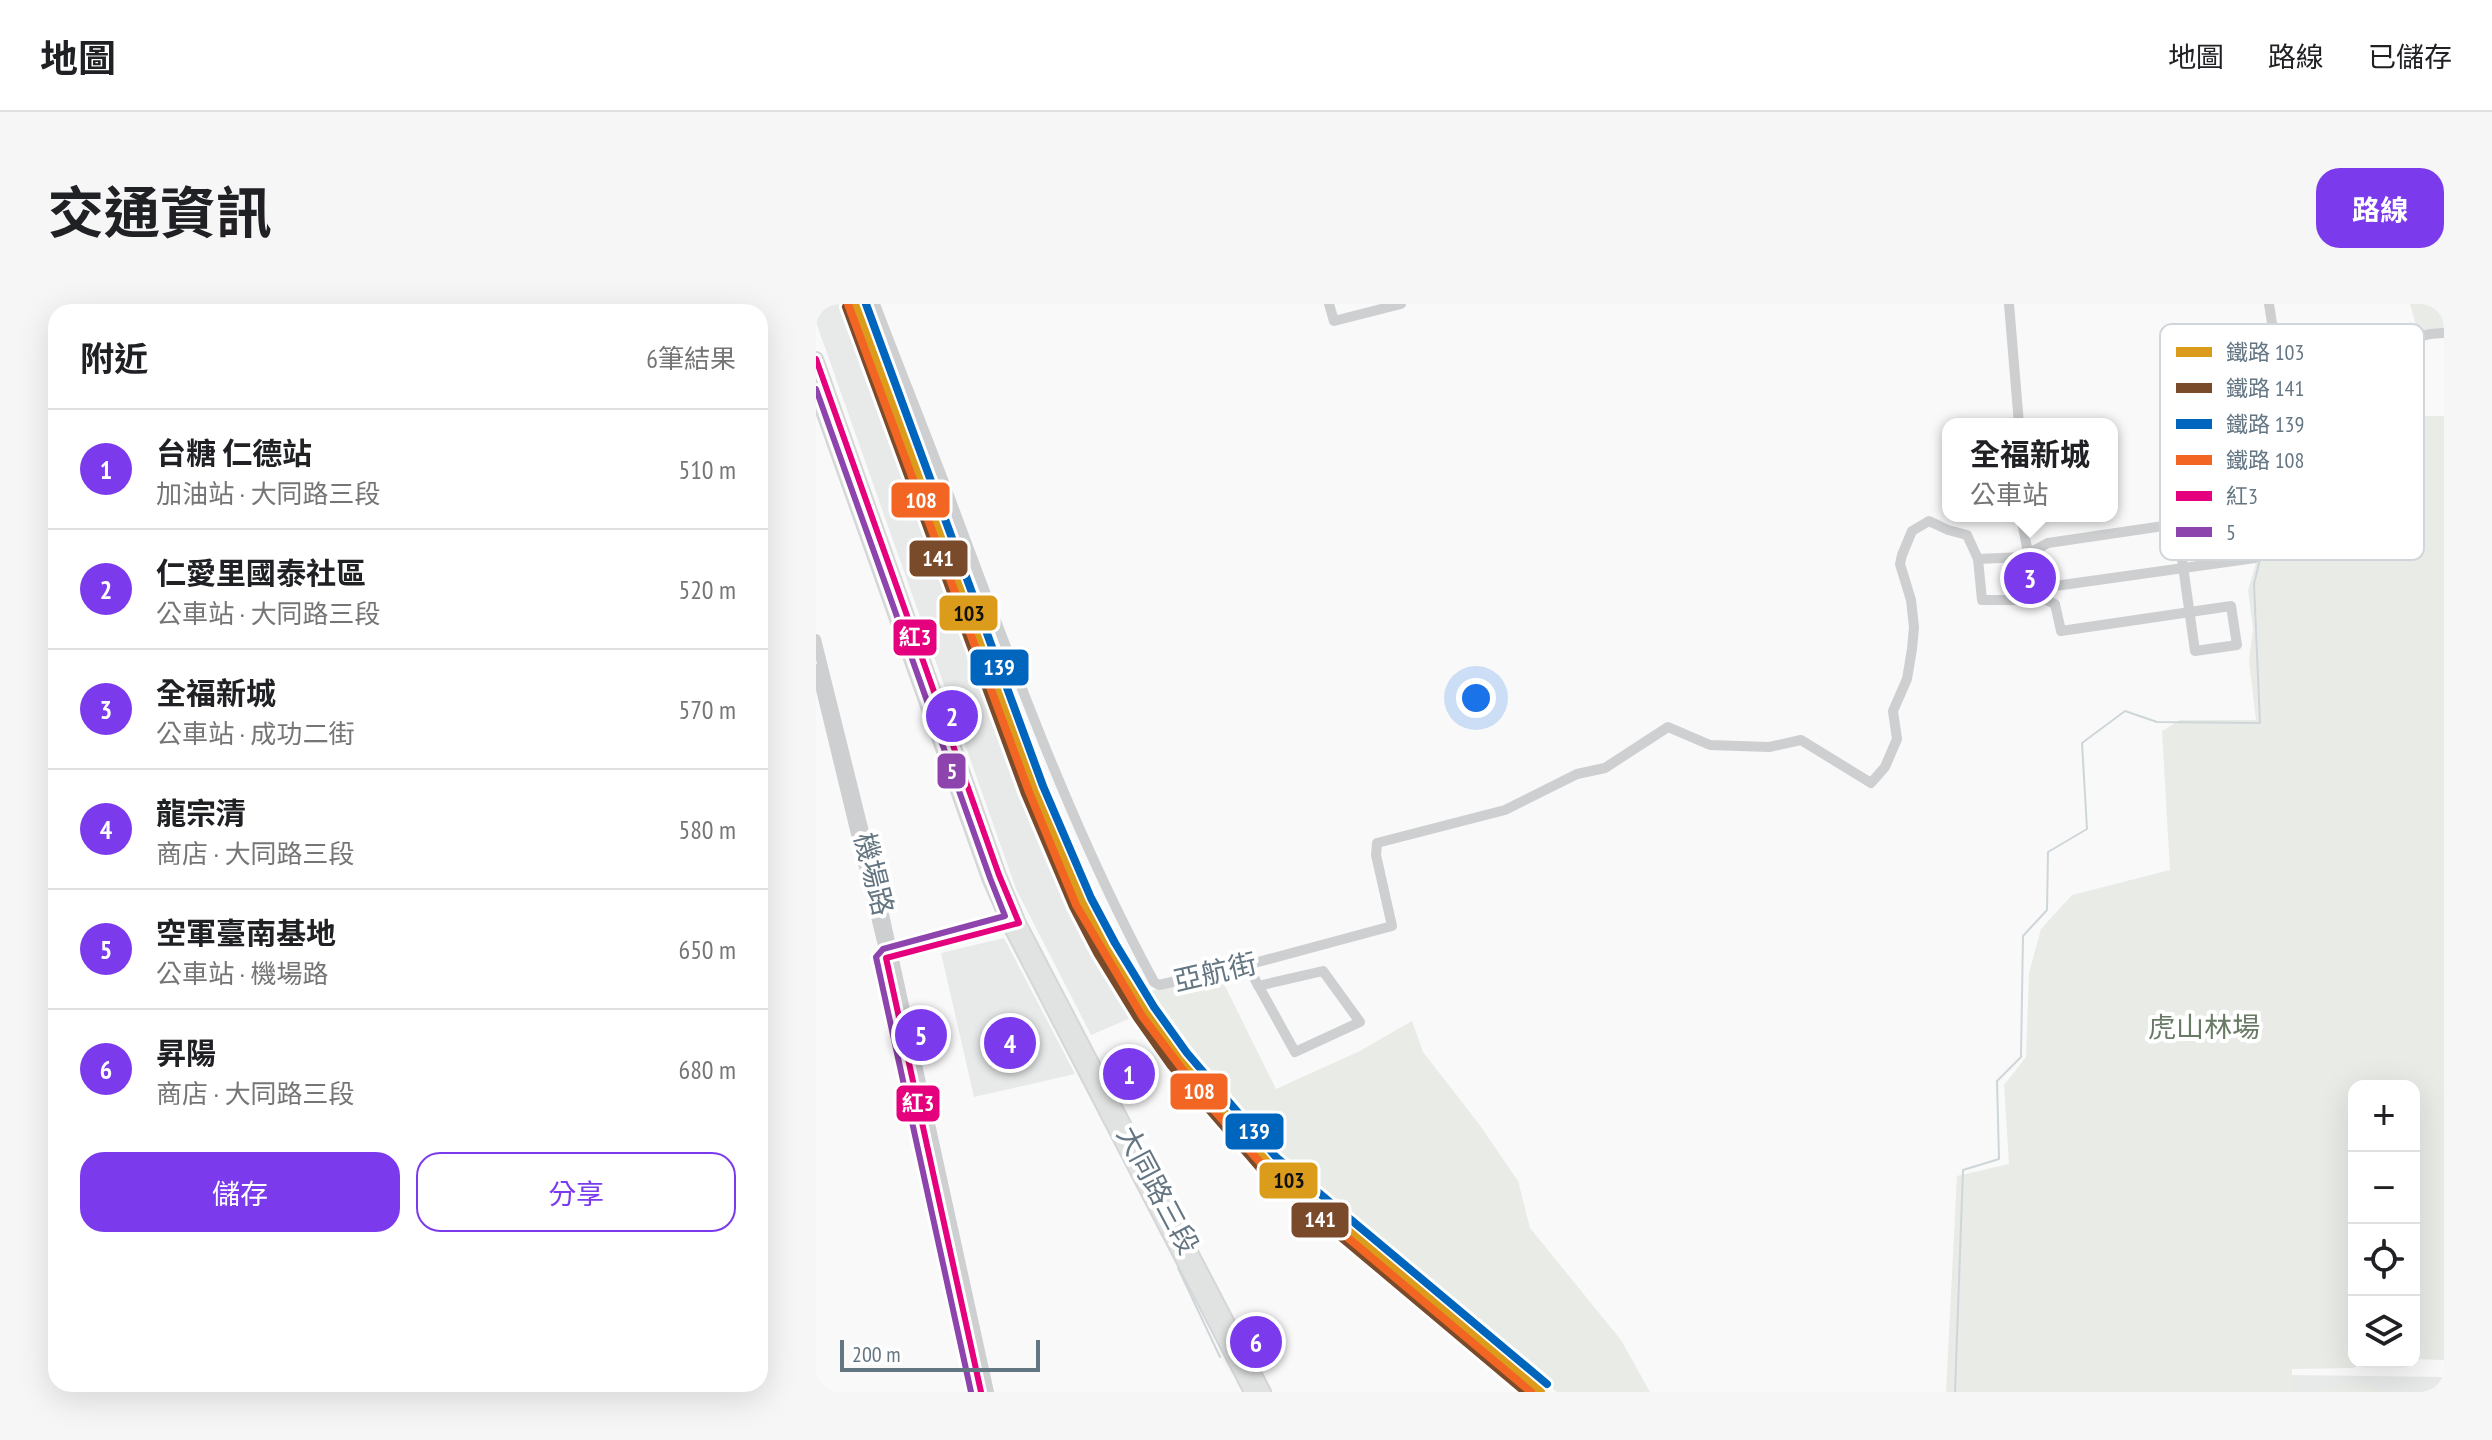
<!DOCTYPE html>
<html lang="zh-TW">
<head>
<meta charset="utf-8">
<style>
  :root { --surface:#fff; --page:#f6f6f6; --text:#202124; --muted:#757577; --line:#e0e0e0; --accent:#7c3aed }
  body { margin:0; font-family:"PT Sans Narrow","Noto Sans TC",sans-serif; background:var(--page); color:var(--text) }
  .controls { position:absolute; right:24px; bottom:24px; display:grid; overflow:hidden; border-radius:16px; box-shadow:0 8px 32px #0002 }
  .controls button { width:72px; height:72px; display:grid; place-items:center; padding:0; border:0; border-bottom:2px solid var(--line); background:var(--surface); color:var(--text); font:40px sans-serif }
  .scale { position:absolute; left:24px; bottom:20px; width:200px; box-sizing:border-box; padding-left:8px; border:4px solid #657683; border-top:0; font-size:22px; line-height:28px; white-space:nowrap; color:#657683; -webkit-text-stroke:6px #fff; paint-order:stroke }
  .you { position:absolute; left:660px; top:394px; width:28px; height:28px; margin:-20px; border:6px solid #fff; border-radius:50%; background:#1a73e8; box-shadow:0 0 0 12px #1a73e833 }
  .badge { display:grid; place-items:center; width:52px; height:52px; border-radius:50%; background:var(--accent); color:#fff; font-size:26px; font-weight:700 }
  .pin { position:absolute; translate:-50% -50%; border:4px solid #fff; box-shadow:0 2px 8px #0006 }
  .popup { position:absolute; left:1126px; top:114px; width:176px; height:104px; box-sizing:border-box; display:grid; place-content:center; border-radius:16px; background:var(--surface); filter:drop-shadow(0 2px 6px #0005); font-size:26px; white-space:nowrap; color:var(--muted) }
  .popup b { font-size:30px; color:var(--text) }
  .popup::after { content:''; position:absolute; left:50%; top:100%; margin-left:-16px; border:16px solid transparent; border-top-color:var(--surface) }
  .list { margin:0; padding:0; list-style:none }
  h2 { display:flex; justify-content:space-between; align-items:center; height:104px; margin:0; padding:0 32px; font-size:34px }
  h2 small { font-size:26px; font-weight:400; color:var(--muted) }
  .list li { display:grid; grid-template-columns:52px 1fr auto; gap:24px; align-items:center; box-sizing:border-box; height:120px; padding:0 32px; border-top:2px solid var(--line) }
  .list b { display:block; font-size:30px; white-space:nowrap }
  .list p { margin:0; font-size:26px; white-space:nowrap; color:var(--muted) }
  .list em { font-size:26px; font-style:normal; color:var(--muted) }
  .actions { display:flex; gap:16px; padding:24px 32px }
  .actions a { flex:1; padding:18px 0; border:2px solid var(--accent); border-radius:24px; text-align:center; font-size:28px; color:var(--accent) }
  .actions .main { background:var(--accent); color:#fff }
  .icon { flex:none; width:44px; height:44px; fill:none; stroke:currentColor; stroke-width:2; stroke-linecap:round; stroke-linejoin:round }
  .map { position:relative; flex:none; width:1628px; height:1088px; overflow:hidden; border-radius:24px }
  header { display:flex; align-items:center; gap:48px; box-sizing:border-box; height:112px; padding:0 40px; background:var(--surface); border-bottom:2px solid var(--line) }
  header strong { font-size:38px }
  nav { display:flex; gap:44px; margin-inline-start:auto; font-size:28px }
  .intro { display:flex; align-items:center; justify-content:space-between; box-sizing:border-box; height:192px; padding:0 48px }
  h1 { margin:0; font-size:56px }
  .button { padding:20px 36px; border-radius:24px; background:var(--accent); color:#fff; font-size:28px; font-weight:700 }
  main { display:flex; gap:48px; padding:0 48px }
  aside { flex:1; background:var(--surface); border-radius:24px; box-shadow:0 8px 32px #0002 }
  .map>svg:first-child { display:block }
  .built { fill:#e8e9e9 }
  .green { fill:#e8ebe6 }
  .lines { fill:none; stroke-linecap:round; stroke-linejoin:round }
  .stream { stroke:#ced6d9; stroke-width:2 }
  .major-casing { stroke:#d5d6d7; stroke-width:16 }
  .minor { stroke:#cecfd0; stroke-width:10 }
  .major { stroke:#e1e2e2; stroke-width:12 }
  .bus-1-casing { stroke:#fff; stroke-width:12 }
  .bus-2-casing { stroke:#fff; stroke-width:12 }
  .bus-1 { stroke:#e5007d; stroke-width:6 }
  .bus-2 { stroke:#8e44ad; stroke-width:6 }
  .rail-1-casing { stroke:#fff; stroke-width:14 }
  .rail-2-casing { stroke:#fff; stroke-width:14 }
  .rail-3-casing { stroke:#fff; stroke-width:14 }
  .rail-4-casing { stroke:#fff; stroke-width:14 }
  .rail-1 { stroke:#da9c1a; stroke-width:8 }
  .rail-2 { stroke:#7a4b2a; stroke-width:8 }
  .rail-3 { stroke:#0065bd; stroke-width:8 }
  .rail-4 { stroke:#f26522; stroke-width:8 }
  .labels { text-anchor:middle; stroke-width:8; stroke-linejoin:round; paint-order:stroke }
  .street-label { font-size:28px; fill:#657683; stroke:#fff }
  .park-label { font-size:28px; fill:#687a64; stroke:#fff }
  .key { fill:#fff; stroke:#d1d6da; stroke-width:2 }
  .key-label { font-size:22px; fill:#657683 }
  .line-badge { stroke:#fff; stroke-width:3 }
  .badge-label { font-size:22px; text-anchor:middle; font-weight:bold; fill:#fff }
  .pale-badge-label { font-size:22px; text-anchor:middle; font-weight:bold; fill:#111 }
</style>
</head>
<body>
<header>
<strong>地圖</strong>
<nav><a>地圖</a><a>路線</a><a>已儲存</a></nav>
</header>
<div class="intro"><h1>交通資訊</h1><a class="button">路線</a></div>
<main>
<aside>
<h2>附近<small>6筆結果</small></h2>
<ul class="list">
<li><span class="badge">1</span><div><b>台糖 仁德站</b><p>加油站 · 大同路三段</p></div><em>510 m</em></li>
<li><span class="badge">2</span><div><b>仁愛里國泰社區</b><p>公車站 · 大同路三段</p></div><em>520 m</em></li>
<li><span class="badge">3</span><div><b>全福新城</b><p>公車站 · 成功二街</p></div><em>570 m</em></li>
<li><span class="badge">4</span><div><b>龍宗清</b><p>商店 · 大同路三段</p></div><em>580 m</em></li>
<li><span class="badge">5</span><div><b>空軍臺南基地</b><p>公車站 · 機場路</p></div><em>650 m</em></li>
<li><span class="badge">6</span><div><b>昇陽</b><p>商店 · 大同路三段</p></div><em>680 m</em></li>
</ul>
<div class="actions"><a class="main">儲存</a><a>分享</a></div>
</aside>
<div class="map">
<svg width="1628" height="1088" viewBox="0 0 1628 1088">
  <rect width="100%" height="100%" fill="#f9f9f9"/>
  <g class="built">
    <path d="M0,0h27l213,568 36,73 43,71 -44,19 -75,-146 -200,-567z"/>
    <path d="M188,634l71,136 -101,23 -33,-144z"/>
    <path d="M1476,1071l152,2v15h-152z"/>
  </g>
  <g class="green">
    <path d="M1594,0h34v26l-26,2z"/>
    <path d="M1452,55l74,7 7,30 -4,43 9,95 49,-4 8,-114h33v944l-30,-1v-273h-60v276h21l-23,6 -60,1v23h-346l11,-216 52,-12 -5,-79 22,-28 3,-84 12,-44 31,-34 98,-25 -8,-139 18,-11h76l-7,-59 4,-32 -5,-39 11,-37 1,-63 14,-60z"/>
    <path d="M403,670l57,115 84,-38 52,-30 11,31 56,72 39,57 12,47 91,112 29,52h-93l-207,-165 -99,-99 -100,-137z"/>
    <path d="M1514,1081h42l12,7h-74z"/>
  </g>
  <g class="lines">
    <g class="stream">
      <path d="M362,964l42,89"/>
      <path d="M1139,1088l8,-222 36,-11 -2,-78 24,-24 2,-121 24,-26 1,-58 39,-23 -5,-86 43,-32 32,11 103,1 -6,-139 7,-29 4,-59 16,-64 -8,-79"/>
    </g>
    <defs>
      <g id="major">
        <path d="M0,55l183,516 20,48 245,469"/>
        <path d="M0,87l173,487 21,48 241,466"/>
      </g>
    </defs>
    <use href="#major" class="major-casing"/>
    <g class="minor">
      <path d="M59,0c28,74 58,147 85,221 58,155 115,311 194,457l5,3 88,-20 145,-39 -16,-71 1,-12 128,-33 72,-36 28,-6 63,-41 42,18 59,2 32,-7 70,43 14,-16 12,-28 -4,-28 14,-32 5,-30 2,-22 -3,-27 -11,-36 2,-9 10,-24 17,-10 19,9 19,5 11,24 4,41h60l6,-5v-8l207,-29"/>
      <path d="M513,0l5,17 67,-17"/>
      <path d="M1193,0l10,120"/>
      <path d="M1453,0l6,38 14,7 68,5 73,-20 14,-1"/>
      <path d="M1205,212l7,37 10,31 -5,9 2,4 7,3"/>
      <path d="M1162,255l44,-2 26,-14 129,-19 18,127 42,-6 -6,-39 -170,25 -6,-27 -11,-5"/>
      <path d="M0,335l64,257 109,496"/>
      <path d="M0,365l70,289 95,434"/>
      <path d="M72,654l127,-34"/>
      <path d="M431,661l48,87 65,-30 -37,-51 -65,15"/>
    </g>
    <use href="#major" class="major"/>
    <defs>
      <path id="bus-1" d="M0,55l183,516 20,48 -133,35 95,434"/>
      <path id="bus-2" d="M0,85l174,489 15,38 -122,33 -7,8 95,435"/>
    </defs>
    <use href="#bus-1" class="bus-1-casing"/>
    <use href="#bus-2" class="bus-2-casing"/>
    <use href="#bus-1" class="bus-1"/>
    <use href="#bus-2" class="bus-2"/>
    <defs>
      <path id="rail-1" d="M39,0l179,486 48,112 24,46 40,65 33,46 90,105 272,228"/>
      <path id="rail-2" d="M30,3l179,487 48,113 24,46 40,65 34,48 91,105 263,221"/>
      <path id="rail-3" d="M50,0l177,482 48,112 24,45 39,64 33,46 89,104 271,227"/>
      <path id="rail-4" d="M32,0l181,488 47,113 66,111 65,86 58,66 266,224"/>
    </defs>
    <use href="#rail-1" class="rail-1-casing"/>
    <use href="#rail-2" class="rail-2-casing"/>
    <use href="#rail-3" class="rail-3-casing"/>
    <use href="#rail-4" class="rail-4-casing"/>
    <use href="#rail-1" class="rail-1"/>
    <use href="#rail-2" class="rail-2"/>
    <use href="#rail-3" class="rail-3"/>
    <use href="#rail-4" class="rail-4"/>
  </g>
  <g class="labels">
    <g class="street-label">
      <text transform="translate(58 570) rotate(76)" y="10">機場路</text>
      <text transform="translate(399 668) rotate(-13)" y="10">亞航街</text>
      <text transform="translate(342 886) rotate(62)" y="10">大同路三段</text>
    </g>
    <g class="park-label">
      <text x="1388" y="733">虎山林場</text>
    </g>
  </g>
  <rect x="1344" y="20" width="264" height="236" rx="12" class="key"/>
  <rect x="1360" y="43" width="36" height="10" fill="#da9c1a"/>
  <rect x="1360" y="79" width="36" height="10" fill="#7a4b2a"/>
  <rect x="1360" y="115" width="36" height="10" fill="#0065bd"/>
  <rect x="1360" y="151" width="36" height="10" fill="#f26522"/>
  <rect x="1360" y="187" width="36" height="10" fill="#e5007d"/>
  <rect x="1360" y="223" width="36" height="10" fill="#8e44ad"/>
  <g class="key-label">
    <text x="1410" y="56">鐵路 103</text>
    <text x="1410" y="92">鐵路 141</text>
    <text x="1410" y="128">鐵路 139</text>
    <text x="1410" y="164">鐵路 108</text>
    <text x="1410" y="200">紅3</text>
    <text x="1410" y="236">5</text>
  </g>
  <g class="line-badge">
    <rect x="74" y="177" width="61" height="38" rx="8" fill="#f26522"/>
    <rect x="92" y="235" width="61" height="39" rx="8" fill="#7a4b2a"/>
    <rect x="122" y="290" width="61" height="38" rx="8" fill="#da9c1a"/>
    <rect x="76" y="314" width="46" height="39" rx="8" fill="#e5007d"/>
    <rect x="153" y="344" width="61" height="39" rx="8" fill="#0065bd"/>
    <rect x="120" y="448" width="31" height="38" rx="8" fill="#8e44ad"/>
    <rect x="353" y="768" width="60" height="39" rx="8" fill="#f26522"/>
    <rect x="79" y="780" width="46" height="39" rx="8" fill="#e5007d"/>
    <rect x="408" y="808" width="61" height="39" rx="8" fill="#0065bd"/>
    <rect x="442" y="857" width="61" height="39" rx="8" fill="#da9c1a"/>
    <rect x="474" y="897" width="60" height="38" rx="8" fill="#7a4b2a"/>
  </g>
  <g class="badge-label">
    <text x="105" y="204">108</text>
    <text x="122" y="262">141</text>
    <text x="99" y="341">紅3</text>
    <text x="183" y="371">139</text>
    <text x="136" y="475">5</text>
    <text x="383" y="795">108</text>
    <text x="102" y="807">紅3</text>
    <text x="438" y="835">139</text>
    <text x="504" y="923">141</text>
  </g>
  <g class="pale-badge-label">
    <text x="153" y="317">103</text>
    <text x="473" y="884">103</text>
  </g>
</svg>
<div class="controls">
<button>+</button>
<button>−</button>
<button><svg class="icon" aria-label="locate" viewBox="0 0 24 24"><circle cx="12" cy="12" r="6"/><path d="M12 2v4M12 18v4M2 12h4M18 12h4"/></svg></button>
<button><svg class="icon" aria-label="layers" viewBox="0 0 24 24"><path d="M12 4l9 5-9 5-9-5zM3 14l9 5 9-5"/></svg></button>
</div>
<div class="scale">200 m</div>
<div class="you"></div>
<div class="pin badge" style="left:313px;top:770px">1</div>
<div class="pin badge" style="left:136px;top:412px">2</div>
<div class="pin badge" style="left:1214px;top:274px">3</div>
<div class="popup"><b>全福新城</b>公車站</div>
<div class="pin badge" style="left:194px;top:739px">4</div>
<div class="pin badge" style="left:105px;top:731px">5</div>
<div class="pin badge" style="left:440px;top:1038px">6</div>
</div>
</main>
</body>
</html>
